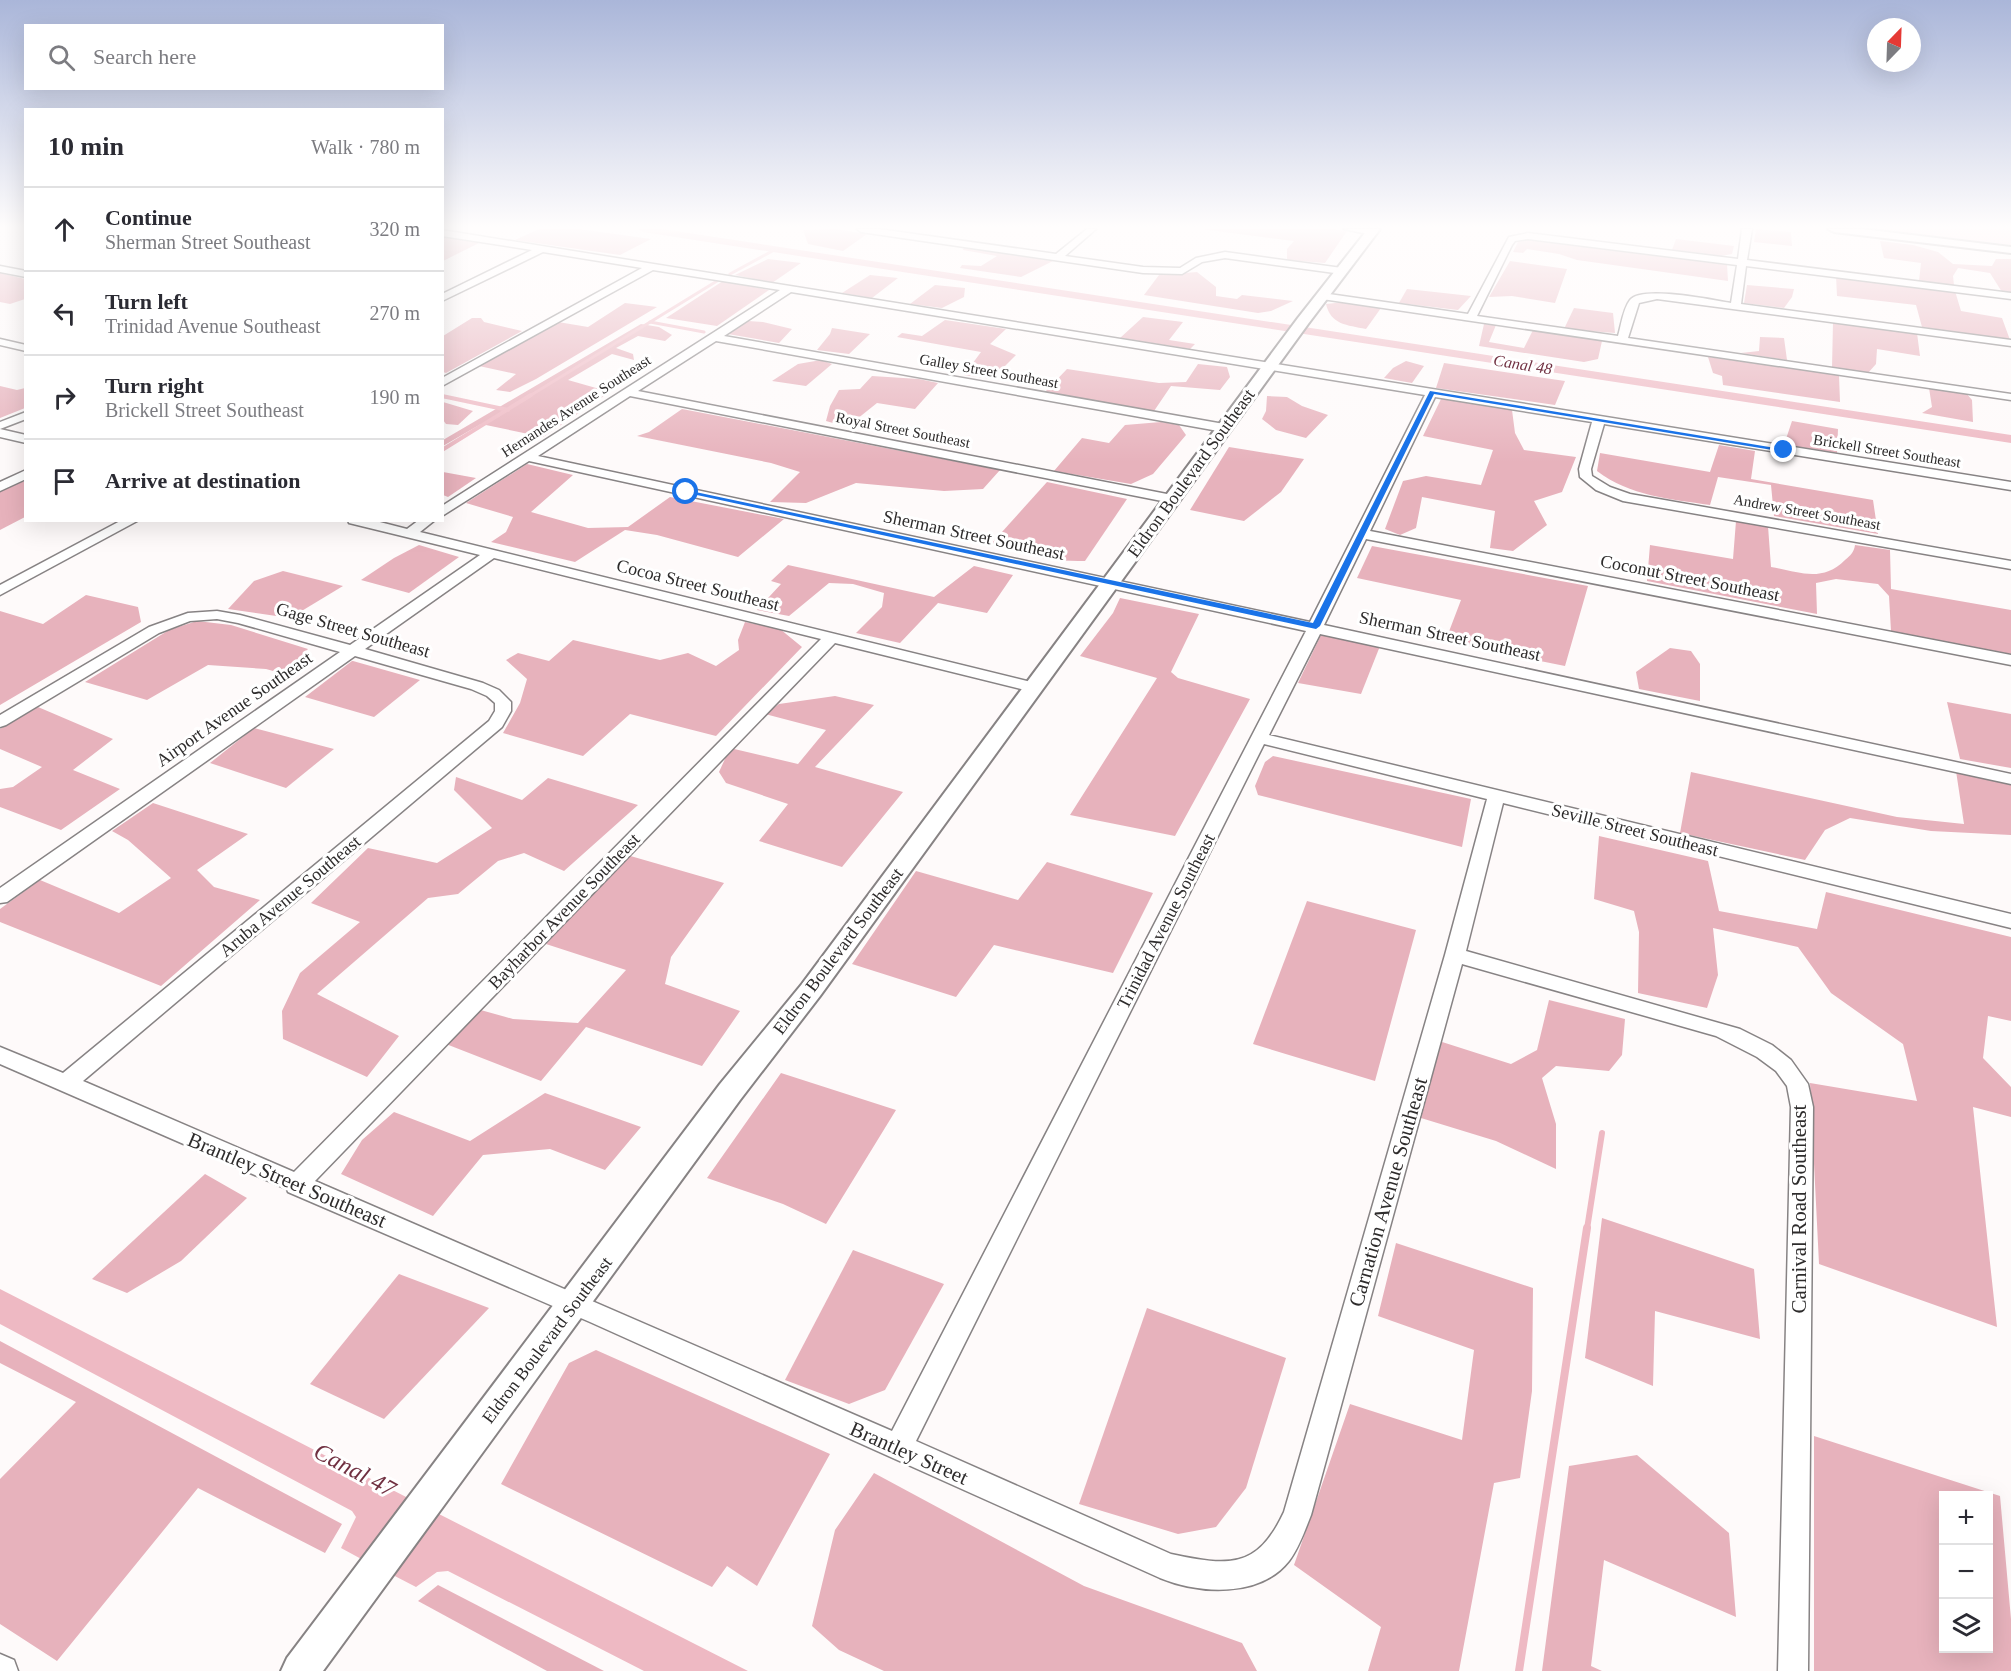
<!DOCTYPE html>
<html lang="en">
<head>
<meta charset="utf-8">
<style>
  :root { --surface:#fff; --page:#f7f7f7; --text:#2b2b33; --muted:#7c7c81; --line:#e1e1e2 }
  body { margin:0; font-family:Georgia,serif; background:var(--page); color:var(--text) }
  .controls { position:absolute; right:18px; bottom:18px; display:grid; overflow:hidden; border-radius:0px; box-shadow:0 6px 24px #0002 }
  .controls button { width:54px; height:54px; display:grid; place-items:center; padding:0; border:0; border-bottom:2px solid var(--line); background:var(--surface); color:var(--text); font:30px sans-serif }
  .compass { position:absolute; left:1867px; top:18px; width:54px; height:54px; border-radius:50%; background:var(--surface); box-shadow:0 6px 24px #0002; rotate:23deg }
  .stop { position:absolute; width:18px; height:18px; margin:-14px; border:4px solid #1a73e8; border-radius:50%; background:#fff }
  .stop.end { background:#1a73e8; border-color:#fff; box-shadow:0 2px 6px #0008 }
  .list { margin:0; padding:0; list-style:none }
  h2 { display:flex; justify-content:space-between; align-items:center; height:78px; margin:0; padding:0 24px; font-size:26px }
  h2 small { font-size:20px; font-weight:400; color:var(--muted) }
  .list li { display:grid; grid-template-columns:39px 1fr auto; gap:18px; align-items:center; box-sizing:border-box; height:84px; padding:0 24px; border-top:2px solid var(--line) }
  .list b { display:block; font-size:22px; white-space:nowrap }
  .list p { margin:0; font-size:20px; white-space:nowrap; color:var(--muted) }
  .list em { font-size:20px; font-style:normal; color:var(--muted) }
  .icon { flex:none; width:33px; height:33px; fill:none; stroke:currentColor; stroke-width:2; stroke-linecap:round; stroke-linejoin:round }
  .map { position:relative; flex:none; width:2011px; height:1671px; overflow:hidden }
  .search { position:absolute; background:var(--surface); box-shadow:0 6px 24px #0002; left:24px; top:24px; width:420px; height:66px; display:flex; align-items:center; gap:15px; box-sizing:border-box; padding:0 21px; border-radius:0px; color:var(--muted); font-size:22px }
  .panel { position:absolute; background:var(--surface); box-shadow:0 6px 24px #0002; left:24px; top:108px; width:420px; height:414px; border-radius:0px }
  .map>svg:first-child { display:block }
  .green { fill:#fcdae1 }
  .forest { fill:#e7b2bc; fill-rule:evenodd }
  .water { fill:#eeb9c3 }
  .lines { fill:none; stroke-linecap:round; stroke-linejoin:round }
  .stream-far3 { stroke:#eeb9c3; stroke-width:3 }
  .stream-far2 { stroke:#eeb9c3; stroke-width:4 }
  .stream-far1 { stroke:#eeb9c3; stroke-width:6 }
  .stream { stroke:#eeb9c3; stroke-width:8 }
  .canal { fill:#eeb9c3; fill-rule:evenodd }
  .minor-casing { stroke:#878384; stroke-width:3 }
  .tertiary-casing { stroke:#878384; stroke-width:4 }
  .minor { fill:#fff; fill-rule:evenodd }
  .tertiary { fill:#fff; fill-rule:evenodd }
  .route { fill:#1a73e8 }
  .labels { text-anchor:middle; stroke-width:6; stroke-linejoin:round; paint-order:stroke }
  .far-street-label { font-size:15px; fill:#2e2c2c; stroke:#fff }
  .far-water-label { font-size:16px; font-style:italic; fill:#703041; stroke:#fff }
  .street-label { font-size:18px; fill:#2e2c2c; stroke:#fff }
  .near-street-label { font-size:21px; fill:#2e2c2c; stroke:#fff }
  .near-water-label { font-size:24px; font-style:italic; fill:#703041; stroke:#fff }
</style>
</head>
<body>
<div class="map">
<svg width="2011" height="1671" viewBox="0 0 2011 1671">
  <rect width="100%" height="100%" fill="#fefafa"/>
  <path class="green" d="M1875,229h136v16z"/>
  <g class="forest">
    <path d="M539,229h40l72,10 -31,16 -105,-15z"/>
    <path d="M836,229l31,5 -24,17 -35,-7 -5,-14z"/>
    <path d="M1200,229h133l14,2 -22,32 -38,-3v-11l7,-8z"/>
    <path d="M1756,229l35,3 1,14 -38,-4z"/>
    <path d="M443,236l38,6 -38,19z"/>
    <path d="M1531,239l196,25 1,17 -151,-21 -18,-6 -32,-5 -4,4 -10,-1 5,-10z"/>
    <path d="M1676,239l58,7 -2,8 -11,2 -49,-6z"/>
    <path d="M1880,241l33,4 25,7 15,12 39,2 4,-7h15v34l-9,-1 -12,-19 -32,-5 -5,8 1,9 -35,-4 2,-18 -37,-5z"/>
    <path d="M964,247l89,14 -32,16 -61,-9 2,-3 19,1 16,-10 -34,-6z"/>
    <path d="M768,259l33,4 -29,20 -37,-8z"/>
    <path d="M1510,261l57,8 -12,34 -43,-7 -23,1z"/>
    <path d="M1197,272l19,15v9l21,3 5,-4 51,6 -22,10 -13,2 -114,-18 15,-20z"/>
    <path d="M0,273l25,6v20l-15,5 -10,-2z"/>
    <path d="M870,275l28,3 -26,20 -30,-5z"/>
    <path d="M1836,276l119,15 6,20 41,7 8,22 -88,-13 -6,-22 -79,-9z"/>
    <path d="M723,281l46,9 -52,36 -51,-8z"/>
    <path d="M935,285l30,3 -1,9 -22,11 -32,-4z"/>
    <path d="M1747,285l47,4 -2,8 -8,11 -40,-5z"/>
    <path d="M1407,289l64,7 -13,14 -59,-7z"/>
    <path d="M1344,302l37,6 -15,21c-19,-4 -35,-4 -40,-25z"/>
    <path d="M625,303l32,4 -121,72 -26,13 -14,-2 20,-16 -37,-8 79,-44 30,5z"/>
    <path d="M1574,308l39,5 2,20 -51,-4z"/>
    <path d="M1143,317l40,5 -14,18 26,4 -5,5 -70,-11z"/>
    <path d="M472,318h9l3,4 38,9 -76,42 -3,-1v-36z"/>
    <path d="M945,320l61,9 -16,15 26,11 -24,24 -28,-4 17,-23 -84,-15 5,-4 20,3z"/>
    <path d="M748,321l15,1 29,7 -13,14 -51,-9z"/>
    <path d="M1833,322l84,11 3,23 -43,-7 -1,15 -8,9 -36,-5z"/>
    <path d="M641,324l18,3 13,8 -7,6 -27,-5 -22,12 17,6 1,6 -22,-6 -44,26 42,12 -67,45 -62,-13 -38,22v-6z"/>
    <path d="M1484,324l12,1 -7,17 35,6 9,-18 69,11 -4,18 -14,3 -105,-16z"/>
    <path d="M832,328l38,6 -21,20 -32,-4 13,-16z"/>
    <path d="M1760,337l24,1 3,22 -46,-7 18,-2z"/>
    <path d="M1708,357l131,18 1,27 -117,-17 -1,-9 -9,-3z"/>
    <path d="M821,360l11,4 -26,22 -34,-5 26,-17z"/>
    <path d="M1406,361l18,5 -12,17 -28,-5 9,-10z"/>
    <path d="M1444,363l121,18 -10,24 -119,-17z"/>
    <path d="M1198,364l29,3 3,10 -10,13 -49,-4 -17,25 -109,-19 22,-23 92,14 27,-1z"/>
    <path d="M872,376l47,3 19,4 -23,26 -38,-6 -30,24 -21,-6 4,-15 9,-16 21,-1z"/>
    <path d="M0,386l17,4 8,-2v20l-25,10z"/>
    <path d="M1929,388l37,5 6,7 1,22 -51,-9 10,-6z"/>
    <path d="M1267,396l20,1 15,9 26,9 -22,23 -30,-8 -14,-11 4,-8z"/>
    <path d="M1441,399l71,11 3,23 9,17 52,7 -14,35 -28,9 13,24 -34,26 -23,-3 5,-37 -73,-14 -6,31 -16,7 -15,-6 18,-48 23,-5 55,9 12,-35 -70,-14z"/>
    <path d="M443,402l30,9 -15,14 -12,-1 -3,-4z"/>
    <path d="M682,409l318,61 -17,19 -39,2 -88,-8 -50,20 -36,-1 30,-30 -29,-9 -134,-27 12,-4z"/>
    <path d="M1792,421l46,8 -1,24 -53,-8z"/>
    <path d="M1161,422l18,3 7,10 -33,39 -22,10 -77,-13 28,-33 27,5 16,-18z"/>
    <path d="M1719,445l36,6 -4,28 122,21 5,34 -104,-18 -3,-31 -53,-8 -8,28c-40,-6 -80,-9 -113,-34l3,-18 110,19z"/>
    <path d="M1229,447l75,12 -23,33 -37,29 -54,-11z"/>
    <path d="M527,464l46,11 -42,37 57,16 40,-1 42,-30 114,22 -46,38 -81,-22 -32,-5 -50,32 -84,-20 15,-10 7,-15 -47,-14z"/>
    <path d="M443,472l33,6 -28,19 -5,-2z"/>
    <path d="M21,481l4,1v35l-25,13v-39z"/>
    <path d="M1047,482l80,17 -42,62c-32,1 -63,-5 -93,-18z"/>
    <path d="M1736,521l32,5 3,41c28,5 51,16 74,-7 6,-5 9,-8 10,-15l35,5 1,39 120,21v44l-120,-23 -2,-35 -11,-12 -42,-5 -20,4 1,31 -170,-33 3,-36 83,14z"/>
    <path d="M419,545l40,12 -50,36 -48,-13 33,-22z"/>
    <path d="M1372,546l216,40 -23,80 -120,-24 16,-42 -104,-22z"/>
    <path d="M788,565l146,32 40,-31 39,9 -26,38 -49,-10 -38,40 -44,-10 26,-26 2,-14 -31,-9 -24,-1 -40,33 -32,-6 24,-26 -10,-3z"/>
    <path d="M283,571l60,15 -53,32 -62,-9 26,-28z"/>
    <path d="M86,595l52,12 3,15 -141,83v-94l43,13z"/>
    <path d="M1120,598l79,16 -28,58 7,6 72,21 -75,137 -105,-21 87,-137 -77,-22 33,-43z"/>
    <path d="M197,621l34,4 77,24 -24,25 -18,-5 -58,-4 -61,35 -62,-18 84,-52z"/>
    <path d="M745,622l35,7 22,18 -86,89 -86,-22 -47,42 -80,-23 17,-30 7,-24 -21,-19 12,-7 31,8 24,-21 87,20 28,-7 28,13 23,-16 -1,-10z"/>
    <path d="M1321,635l59,11 -19,48 -63,-11z"/>
    <path d="M1670,648l21,3 9,13v37l-61,-12 -3,-17z"/>
    <path d="M352,661h1l67,19 -46,37 -69,-20z"/>
    <path d="M835,696l39,9 -59,62 88,25 -61,75 -83,-26 29,-37 -62,-21 -7,-11 11,-24 68,16 28,-34 -61,-16 14,-10z"/>
    <path d="M1947,702l64,12v54l-51,-9z"/>
    <path d="M38,707l75,32 -40,31 47,19 -59,41 -61,-23v-18l13,-2 29,-20 -42,-18v-20z"/>
    <path d="M254,728l80,21 -48,39 -76,-25z"/>
    <path d="M1273,756l198,43 -9,48 -204,-52 -3,-9 10,-24z"/>
    <path d="M1956,771l55,13v51l-80,-4 -81,-13 -25,12 -20,30 -125,-27 11,-61 206,45 67,7z"/>
    <path d="M456,777l66,23 26,-22 90,27 -74,66 -40,-18 -26,8 -40,33 -30,4 -111,96 82,42 -32,41 -84,-38 -1,-28 18,-38 60,-51 -49,-19 57,-55 69,15 55,-35 -38,-38z"/>
    <path d="M153,803l95,31 -51,36 17,17 46,13 -99,86 -161,-64v-13l40,-29 79,33 52,-35 -43,-38 -16,-9z"/>
    <path d="M1599,836l109,25 11,50 98,18 9,-37 185,45v84l-23,-5 -5,42 28,29v30l-38,-10 24,220 -178,-63 -9,-181 107,18 -14,-57 -72,-51 -33,-46 -85,-19 5,47 -11,33 -69,-15 1,-61 -5,-21 -40,-12z"/>
    <path d="M627,855l97,28 -53,74 -6,27 75,27 -38,55 -116,-39 -45,54 -95,-37 31,-35 36,10 65,4 48,-53 -80,-26z"/>
    <path d="M1047,862l106,31 -40,80 -119,-28 -38,52 -104,-33 64,-93 102,29z"/>
    <path d="M1307,901l109,29 -41,151 -122,-37z"/>
    <path d="M1549,1000l76,19 -3,36 -13,16 -53,-5 -14,12 14,46v45l-60,-28 -75,-23 18,-77 72,23 26,-14z"/>
    <path d="M781,1073l115,37 -70,114 -43,-20 -76,-26z"/>
    <path d="M545,1093l96,34 -36,43 -55,-21 -67,6 -50,61 -92,-42 21,-34 32,-28 76,29z"/>
    <path d="M205,1174l42,24 -66,63 -54,32 -35,-14z"/>
    <path d="M1602,1218l152,51 6,70 -105,-28 -2,75 -68,-28z"/>
    <path d="M1396,1243l137,45 -1,103 -12,87 -26,5 -35,188h-91l13,-44 -87,-62 56,-161 112,36 12,-90 -96,-34z"/>
    <path d="M853,1250l91,34 -59,106 -36,14 -64,-24z"/>
    <path d="M399,1274l90,34 -105,111 -74,-35z"/>
    <path d="M1147,1308l139,50 -40,130 -30,39 -38,7 -99,-30z"/>
    <path d="M0,1341l342,183 -17,29 -127,-65 -141,173 -57,-37v-145l76,-77 -76,-39z"/>
    <path d="M596,1350l234,104 -73,132 -30,-20 -15,21 -211,-103 68,-121z"/>
    <path d="M1814,1436l186,60 11,123v52h-197zM1944,1496h44v152h-44z"/>
    <path d="M1637,1455l92,78 7,84 -132,-57 -13,106 11,5h-60l27,-205z"/>
    <path d="M874,1473l210,113 158,57 15,28h-373l-45,-21 -27,-24 23,-96z"/>
    <path d="M438,1585l166,86h-57l-129,-70z"/>
  </g>
  <g class="water">
    <path d="M0,1289l412,211 -47,61 -24,-13 15,-31 -4,-6 -352,-187z"/>
    <path d="M435,1512l313,159h-104l-196,-100 -11,1 -21,15 -27,-14z"/>
  </g>
  <g class="lines">
    <g class="stream-far3">
      <path d="M730,274l46,-25"/>
      <path d="M650,322l54,10"/>
      <path d="M442,396l4,1"/>
      <path d="M528,397l189,-116"/>
    </g>
    <g class="stream-far2">
      <path d="M442,396l66,14"/>
      <path d="M442,450l89,-55"/>
    </g>
    <path class="stream-far1" d="M1587,1229l15,-96"/>
    <path class="stream" d="M1519,1671l68,-443"/>
    <path class="canal" d="M638,229h24l1349,206v8l-1368,-211z"/>
    <defs>
      <g id="minor">
        <path d="M857,229h22l177,25 31,-25h9l-31,27 78,11 37,1 16,-10 29,-6 117,16 5,3 -5,3 -117,-16 -23,4 -20,12 -39,-1 -282,-41z"/>
        <path d="M1344,229h25l8,3 -5,3z"/>
        <path d="M1742,229h10l-5,31 264,33v6l-265,-33 -5,38 270,36v6l-354,-47 -18,4 -11,35 383,56v6l-689,-101 -5,-3 5,-3 146,21 41,-77 19,-4 210,26zM1528,239l209,26 -6,38c-18,-3 -90,-18 -101,-3 -7,9 -9,26 -12,36l-141,-20 35,-71 3,-4z"/>
        <path d="M442,230l1569,252v8l-407,-66 -13,45 1,7 18,11 20,7 381,67v8l-388,-68 -27,-11 -16,-13 -1,-8 13,-47 -157,-25 -65,134 641,124v10l-645,-126 -42,86 687,149v10l-691,-150 -51,101 742,179v14l-508,-125 -37,148 274,78 32,16 19,15 17,24 5,23 -5,564h-30l13,-564 -4,-21 -11,-15 -19,-14 -41,-21 -254,-72 -151,551c-6,15 -12,33 -22,46 -29,37 -90,33 -129,17l-570,-256 -302,-130 -1,-3 -287,-125v-17l63,26 426,-352 6,-10v-8l-8,-7 -16,-7 -116,-33 -348,246 -7,1v-15l340,-236 -102,-29 -21,-4 -27,2 -31,12 -153,92 -6,2v-12l149,-88 39,-14 29,-2 23,4 110,30 130,-90 -131,-32 -1,-3h24l35,9 12,-9h16l-15,12 619,152 2,3 -2,3 -6,2 -198,-49 -520,538 577,250 414,-800 -777,-170 -87,55v-10l338,-216 -127,-20 -211,116v-8l200,-110 -99,-16 -101,49v-7l90,-44 -90,-14zM791,292l634,103 -115,227 -772,-166 92,-60 542,107 7,-4 -7,-4 -534,-104 78,-50 508,91 6,-4 -6,-4 -500,-88zM494,558l327,81 -527,533 -211,-91 419,-354 9,-16v-9l-12,-12 -16,-7 -118,-34zM1264,744l223,55 -42,156 -161,557c-27,58 -56,54 -113,42l-255,-113z"/>
        <path d="M0,266l26,5v6l-26,-5z"/>
        <path d="M0,339l26,6v6l-26,-6z"/>
        <path d="M26,412v7l-26,10 26,6v8l-26,-6v-15z"/>
        <path d="M26,470v9l-26,12v-9z"/>
        <path d="M122,520h17l-139,75v-10z"/>
        <path d="M0,1654l14,6 4,11h-18z"/>
      </g>
      <g id="tertiary">
        <path d="M1368,229h12l-72,95 -488,672 -80,104 -417,571h-42l6,-13 433,-574 82,-100 496,-666z"/>
        <path d="M1828,229h34l149,18v6l-177,-21z"/>
      </g>
    </defs>
    <use href="#minor" class="minor-casing"/>
    <use href="#tertiary" class="tertiary-casing"/>
    <use href="#minor" class="minor"/>
    <use href="#tertiary" class="tertiary"/>
  </g>
  <linearGradient id="sky" x2="0" y2="1"><stop stop-color="#aab6d9"/><stop offset="0.49" stop-color="#fffdfd"/><stop offset="1" stop-color="#fffdfd" stop-opacity="0"/></linearGradient>
  <rect width="2011" height="463" fill="url(#sky)"/>
  <path class="route" d="M1430,391l358,59 -4,2 -350,-58 -114,232 -4,3 -633,-137 3,-2 627,133z"/>
  <g class="labels">
    <g class="far-street-label">
      <text transform="translate(989 371) rotate(10)" y="5">Galley Street Southeast</text>
      <text transform="translate(576 406) rotate(-33)" y="5">Hernandes Avenue Southeast</text>
      <text transform="translate(903 430) rotate(11)" y="5">Royal Street Southeast</text>
      <text transform="translate(1887 451) rotate(9)" y="5">Brickell Street Southeast</text>
      <text transform="translate(1807 512) rotate(10)" y="5">Andrew Street Southeast</text>
    </g>
    <g class="far-water-label">
      <text transform="translate(1523 364) rotate(9)" y="6">Canal 48</text>
    </g>
    <g class="street-label">
      <text transform="translate(1191 473) rotate(-54)" y="6">Eldron Boulevard Southeast</text>
      <text transform="translate(974 535) rotate(12)" y="6">Sherman Street Southeast</text>
      <text transform="translate(1690 578) rotate(11)" y="6">Coconut Street Southeast</text>
      <text transform="translate(698 585) rotate(14)" y="6">Cocoa Street Southeast</text>
      <text transform="translate(353 630) rotate(16)" y="6">Gage Street Southeast</text>
      <text transform="translate(1450 636) rotate(12)" y="6">Sherman Street Southeast</text>
      <text transform="translate(234 709) rotate(-35)" y="6">Airport Avenue Southeast</text>
      <text transform="translate(1635 830) rotate(14)" y="6">Seville Street Southeast</text>
      <text transform="translate(290 896) rotate(-40)" y="6">Aruba Avenue Southeast</text>
      <text transform="translate(564 911) rotate(-46)" y="6">Bayharbor Avenue Southeast</text>
      <text transform="translate(1166 921) rotate(-63)" y="6">Trinidad Avenue Southeast</text>
      <text transform="translate(838 951) rotate(-53)" y="6">Eldron Boulevard Southeast</text>
      <text transform="translate(547 1340) rotate(-53)" y="6">Eldron Boulevard Southeast</text>
    </g>
    <g class="near-street-label">
      <text transform="translate(287 1180) rotate(23)" y="7">Brantley Street Southeast</text>
      <text transform="translate(1388 1192) rotate(-74)" y="7">Carnation Avenue Southeast</text>
      <text transform="translate(1799 1209) rotate(-90)" y="7">Carnival Road Southeast</text>
      <text transform="translate(909 1453) rotate(24)" y="7">Brantley Street</text>
    </g>
    <g class="near-water-label">
      <text transform="translate(355 1470) rotate(28)" y="8">Canal 47</text>
    </g>
  </g>
</svg>
<div class="controls">
<button>+</button>
<button>−</button>
<button><svg class="icon" aria-label="layers" viewBox="0 0 24 24"><path d="M12 4l9 5-9 5-9-5zM3 14l9 5 9-5"/></svg></button>
</div>
<svg class="compass" viewBox="-18 -18 36 36"><path d="M0-13l5 13h-10z" fill="#e53935"/><path d="M0 13l5-13h-10z" fill="#7c7c81"/></svg>
<div class="stop" style="left:686px;top:492px"></div>
<div class="stop end" style="left:1784px;top:450px"></div>
<div class="search"><svg class="icon" aria-label="search" viewBox="0 0 24 24"><circle cx="10" cy="10" r="6"/><path d="M15 15l6 6"/></svg>Search here</div>
<section class="panel">
<h2>10 min<small>Walk · 780 m</small></h2>
<ul class="list">
<li><svg class="icon" aria-label="ahead" viewBox="0 0 24 24"><path d="M12 20V5M6 11l6-6 6 6"/></svg><div><b>Continue</b><p>Sherman Street Southeast</p></div><em>320 m</em></li>
<li><svg class="icon" aria-label="left" viewBox="0 0 24 24"><path d="M17 20v-9H6M10 6l-5 5 5 5"/></svg><div><b>Turn left</b><p>Trinidad Avenue Southeast</p></div><em>270 m</em></li>
<li><svg class="icon" aria-label="right" viewBox="0 0 24 24"><path d="M7 20v-9h11M14 6l5 5-5 5"/></svg><div><b>Turn right</b><p>Brickell Street Southeast</p></div><em>190 m</em></li>
<li><svg class="icon" aria-label="arrive" viewBox="0 0 24 24"><path d="M6 21V4h12l-3 4 3 4H6"/></svg><div><b>Arrive at destination</b></div></li>
</ul>
</section>
</div>
</body>
</html>
